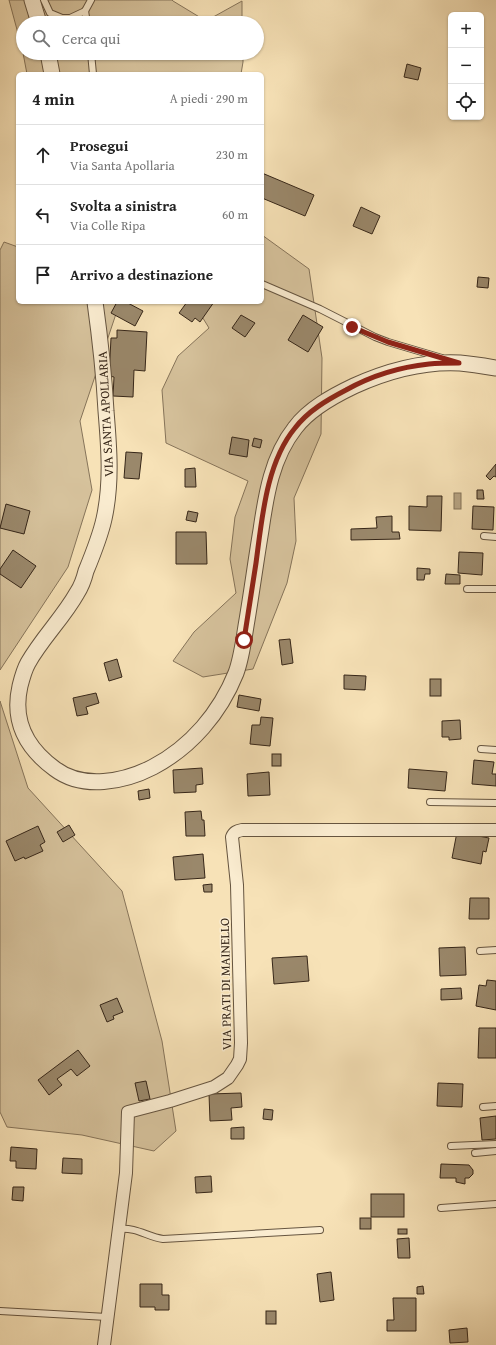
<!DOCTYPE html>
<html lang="it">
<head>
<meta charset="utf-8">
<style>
  :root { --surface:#fff; --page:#f6f6f6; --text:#222; --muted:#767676; --line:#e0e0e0 }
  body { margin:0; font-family:"Gentium Book Plus",serif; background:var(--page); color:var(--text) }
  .controls { position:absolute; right:12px; top:12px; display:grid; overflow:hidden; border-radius:6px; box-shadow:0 1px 3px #0004 }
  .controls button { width:36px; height:36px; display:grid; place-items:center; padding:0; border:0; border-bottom:1px solid var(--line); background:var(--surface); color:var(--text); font:20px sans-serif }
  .stop { position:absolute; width:12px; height:12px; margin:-9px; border:3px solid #8f2418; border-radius:50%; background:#fff }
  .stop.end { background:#8f2418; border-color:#fff; box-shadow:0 1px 4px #0008 }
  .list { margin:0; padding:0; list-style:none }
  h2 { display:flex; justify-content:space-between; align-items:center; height:52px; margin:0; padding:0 16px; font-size:17px }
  h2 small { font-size:13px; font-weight:400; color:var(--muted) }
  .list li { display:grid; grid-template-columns:26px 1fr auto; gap:12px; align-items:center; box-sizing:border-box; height:60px; padding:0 16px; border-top:1px solid var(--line) }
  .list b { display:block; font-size:15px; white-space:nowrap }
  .list p { margin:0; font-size:13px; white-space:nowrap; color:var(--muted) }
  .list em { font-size:13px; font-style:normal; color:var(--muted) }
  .icon { flex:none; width:22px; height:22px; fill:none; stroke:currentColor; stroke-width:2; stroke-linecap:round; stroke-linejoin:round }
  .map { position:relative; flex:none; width:496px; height:1345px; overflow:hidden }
  .search { position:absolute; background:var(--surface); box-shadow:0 1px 3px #0004; left:16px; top:16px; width:248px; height:44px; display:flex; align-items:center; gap:10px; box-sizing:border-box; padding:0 14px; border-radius:22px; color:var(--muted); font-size:15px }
  .panel { position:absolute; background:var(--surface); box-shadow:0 1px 3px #0004; left:16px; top:72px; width:248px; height:232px; border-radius:6px }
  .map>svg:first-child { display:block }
  .green { fill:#d6c29c; stroke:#86745a }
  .water { fill:#b5a281; stroke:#827057 }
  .building { fill:#9a886b; stroke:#362618 }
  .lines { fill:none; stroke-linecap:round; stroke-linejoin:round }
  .service-casing { stroke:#665540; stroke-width:8 }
  .minor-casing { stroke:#665540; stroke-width:14 }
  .tertiary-casing { stroke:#665540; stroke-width:17 }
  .service { stroke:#faecd0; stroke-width:6 }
  .minor { stroke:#faecd0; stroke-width:12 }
  .tertiary { stroke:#faecd0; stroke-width:15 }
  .route { stroke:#8f2418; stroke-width:5 }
  .labels { text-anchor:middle; stroke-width:3; stroke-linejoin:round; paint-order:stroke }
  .street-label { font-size:13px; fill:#362618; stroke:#faecd0 }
</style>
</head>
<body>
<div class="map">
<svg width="496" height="1345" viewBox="0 0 496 1345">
  <rect width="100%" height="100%" fill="#f7e2b7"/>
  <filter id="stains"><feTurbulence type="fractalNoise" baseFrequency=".005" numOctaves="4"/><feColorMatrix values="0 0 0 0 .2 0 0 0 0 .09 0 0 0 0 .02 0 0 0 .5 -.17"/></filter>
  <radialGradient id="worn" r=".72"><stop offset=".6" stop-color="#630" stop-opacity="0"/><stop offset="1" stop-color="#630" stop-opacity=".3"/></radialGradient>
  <g class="green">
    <path d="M9,0h163l1,1 33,20 36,-20v22h-219v29z"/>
    <path d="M23,53h220v9l-2,12h-214z"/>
    <path d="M262,235l47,34 13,89 -1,76 -27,64 2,43 -9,42 -34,86 -50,8 -30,-16 21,-29 42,-39 -6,-34 5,-42 13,-36 -82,-38 -4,-53 16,-34 31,-28 -16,-26h69z"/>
    <path d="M4,242l14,5v55h102l-40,119 12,69 -24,77 -68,103v-420z"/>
    <path d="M0,701l28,87 94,103 40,150 14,90 -22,20 -72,-16 -75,-8 -7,-15z"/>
  </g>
  <rect class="water" x="454" y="493" width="7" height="16"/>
  <g class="building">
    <path d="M407,64l14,4 -3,12 -14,-3z"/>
    <path d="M262,173l52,22 -9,21 -43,-18z"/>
    <path d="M361,207l19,9 -8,18 -19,-8z"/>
    <path d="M478,277l11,1 -1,10 -11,-1z"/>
    <path d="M117,302h9l17,9 -8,15 -24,-13z"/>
    <path d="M187,302h27l-14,20 -5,-4 -3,4 -13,-9z"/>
    <path d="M241,315l14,8 -10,14 -13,-9z"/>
    <path d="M303,315l20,12 -15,25 -20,-12z"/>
    <path d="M117,330l30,2 -2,39 -11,-1 -1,27 -20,-1 1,-19 -5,-1 2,-38h6z"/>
    <path d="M232,437l17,3 -2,17 -18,-3z"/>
    <path d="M254,438l8,2 -2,8 -8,-2z"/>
    <path d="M126,452l16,1 -3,26 -15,-1z"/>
    <path d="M496,464v13l-2,-1 -4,4 -4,-4z"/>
    <path d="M195,468l1,19h-11v-18z"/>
    <path d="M477,490h6l1,9h-7z"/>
    <path d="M427,496h15l-1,35 -32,-1v-24l18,1z"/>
    <path d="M6,504l24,7 -6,23 -24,-6z"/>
    <path d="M473,506l21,1 -1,23 -21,-1z"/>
    <path d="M188,511l10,2 -2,9 -10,-2z"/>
    <path d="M392,516v16h7l1,7 -49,1v-11l26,-1 -1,-11z"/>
    <path d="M176,532h30l1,32h-31z"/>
    <path d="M13,550l23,16 -15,22 -21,-14v-5z"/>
    <path d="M459,552l24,1 -1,22 -24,-2z"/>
    <path d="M417,568l13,1v5h-5l-1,6h-7z"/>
    <path d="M446,574l14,1v9h-15z"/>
    <path d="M290,639l3,24 -11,2 -3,-25z"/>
    <path d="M117,659l5,18 -13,4 -5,-18z"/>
    <path d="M344,675l22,1 -1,14 -21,-1z"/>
    <rect x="430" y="679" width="11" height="17"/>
    <path d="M96,693l3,10 -13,4 2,7 -11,2 -4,-18z"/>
    <path d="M239,695l22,4 -2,12 -22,-4z"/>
    <path d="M261,717l12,1 -3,28 -20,-2 2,-19h8z"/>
    <path d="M460,720l1,19 -12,1v-3h-7v-16z"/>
    <rect x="272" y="754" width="9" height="12"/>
    <path d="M474,760l20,2 -2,12h4v12l-24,-2z"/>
    <path d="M202,768l1,16 -7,1v7l-22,1 -1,-23z"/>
    <path d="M409,769l38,3 -2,19 -37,-3z"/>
    <path d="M269,772l1,23 -22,1 -1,-22z"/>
    <path d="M149,789l1,9 -11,2 -1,-9z"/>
    <path d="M201,811l1,9h2l1,16h-19l-1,-24z"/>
    <path d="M69,825l6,10 -12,7 -6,-10z"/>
    <path d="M38,826l7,16 -5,3 3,6 -18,8 -1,-2 -9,4 -9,-20z"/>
    <path d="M457,832l32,6 -3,14 -3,-1 -2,13 -29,-6z"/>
    <path d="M203,854l2,24 -30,2 -2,-23z"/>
    <path d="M212,884v8h-8l-1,-7z"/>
    <path d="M470,898h19v21h-20z"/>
    <path d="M465,947l1,28 -26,1 -1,-28z"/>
    <path d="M307,956l2,25 -35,3 -2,-26z"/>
    <path d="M487,980l9,1v29l-20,-4 3,-21 7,1z"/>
    <path d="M461,988l1,11 -21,1v-11z"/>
    <path d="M117,998l6,14 -10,4 1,3 -7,3 -7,-17z"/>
    <path d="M479,1028h17v30h-18z"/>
    <path d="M78,1050l12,16 -13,10 -6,-7 -14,10 5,6 -13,10 -11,-15z"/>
    <path d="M146,1081l4,18 -11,2 -4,-18z"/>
    <path d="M438,1083l25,1 -1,23 -25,-1z"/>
    <path d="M241,1093l1,14 -11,1 1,12 -22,1 -1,-27z"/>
    <path d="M264,1109l9,1 -1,10 -9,-1z"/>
    <path d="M496,1116v23l-14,1 -2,-22z"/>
    <path d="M244,1127v12h-13v-11z"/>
    <path d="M11,1147l26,2 -1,20 -20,-1v-7h-6z"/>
    <path d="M63,1158l19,1v15l-20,-1z"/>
    <path d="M441,1164l28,1 4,5v4l-4,4h-4v6l-9,-2v-4h-16z"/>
    <path d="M211,1176l1,16 -16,1 -1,-16z"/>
    <path d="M13,1187h11l-1,14 -11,-1z"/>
    <rect x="371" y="1194" width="33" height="23"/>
    <rect x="360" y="1218" width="11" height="11"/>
    <rect x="398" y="1229" width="9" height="5"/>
    <path d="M409,1238l1,20h-12l-1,-19z"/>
    <path d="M331,1272l3,28 -14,2 -3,-28z"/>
    <path d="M140,1284h22v11h7v15h-14v-3h-15z"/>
    <path d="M423,1286l1,8h-7v-7z"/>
    <path d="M393,1298h23v33h-29v-11h7z"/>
    <rect x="266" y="1311" width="10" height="13"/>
    <path d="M467,1328l1,14 -18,1 -1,-13z"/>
  </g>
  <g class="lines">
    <defs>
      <g id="service">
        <path d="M44,0l6,13 12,5h8l15,-7 6,-11"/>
        <path d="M85,11l2,12"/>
        <path d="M91,53l2,21"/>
        <path d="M262,284l58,25 55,28 13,5 54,16"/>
        <path d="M484,536l12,1"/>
        <path d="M467,589h29"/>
        <path d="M481,749l15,1"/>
        <path d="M430,802l66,1"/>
        <path d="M480,951l16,-1"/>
        <path d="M483,1107l13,-1"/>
        <path d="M451,1146l45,-2"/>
        <path d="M475,1153l21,-2"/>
        <path d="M441,1208l55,-4"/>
        <path d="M119,1229c17,-2 29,8 44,10l157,-9"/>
        <path d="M0,1311l107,6"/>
      </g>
      <path id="minor" d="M104,1345l22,-172 2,-61 42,-11 44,-14 14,-9 9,-13 3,-6 1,-16 -4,-158 -5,-48c2,-5 5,-6 10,-7h254"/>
      <g id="tertiary">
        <path d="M32,0l7,23"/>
        <path d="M48,53l4,21"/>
        <path d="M95,302c5,36 9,72 11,109 3,36 6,72 -2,108 -4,18 -11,35 -18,52 -2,8 -5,16 -9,22 -14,25 -35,45 -49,70 -4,7 -6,15 -8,23 -8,35 6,62 35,83 28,21 69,13 98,-2 38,-20 67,-54 83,-94 6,-16 8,-36 11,-53 5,-30 9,-60 14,-90 5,-35 11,-73 34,-102 14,-19 38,-32 59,-42 33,-15 70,-25 106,-23 12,1 24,3 36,5"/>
      </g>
    </defs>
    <use href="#service" class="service-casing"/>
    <use href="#minor" class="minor-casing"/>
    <use href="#tertiary" class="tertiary-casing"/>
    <use href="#service" class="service"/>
    <use href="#minor" class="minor"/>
    <use href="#tertiary" class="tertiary"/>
  </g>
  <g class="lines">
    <path class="route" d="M244,640c4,-26 8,-51 12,-77 6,-44 10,-100 39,-135 13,-17 32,-28 51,-38 25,-14 54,-23 83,-26 10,-1 20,-1 30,-1l-71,-21 -36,-15"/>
  </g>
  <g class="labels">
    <g class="street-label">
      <text transform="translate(105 414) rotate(-93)" y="5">VIA SANTA APOLLARIA</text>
      <text transform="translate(225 984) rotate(-91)" y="5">VIA PRATI DI MAINELLO</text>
    </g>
  </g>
  <rect width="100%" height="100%" filter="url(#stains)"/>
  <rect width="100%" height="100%" fill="url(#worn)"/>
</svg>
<div class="controls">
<button>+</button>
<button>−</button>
<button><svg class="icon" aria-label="locate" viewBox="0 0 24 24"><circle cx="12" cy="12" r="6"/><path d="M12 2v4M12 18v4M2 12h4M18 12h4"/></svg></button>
</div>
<div class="stop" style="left:244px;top:640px"></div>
<div class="stop end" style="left:352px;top:327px"></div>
<div class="search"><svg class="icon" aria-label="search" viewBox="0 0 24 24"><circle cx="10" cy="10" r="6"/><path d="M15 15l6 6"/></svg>Cerca qui</div>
<section class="panel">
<h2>4 min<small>A piedi · 290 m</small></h2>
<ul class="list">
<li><svg class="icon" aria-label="ahead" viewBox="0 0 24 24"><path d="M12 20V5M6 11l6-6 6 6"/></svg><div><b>Prosegui</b><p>Via Santa Apollaria</p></div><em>230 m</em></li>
<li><svg class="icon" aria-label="left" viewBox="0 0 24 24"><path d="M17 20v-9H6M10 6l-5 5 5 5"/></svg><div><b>Svolta a sinistra</b><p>Via Colle Ripa</p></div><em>60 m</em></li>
<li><svg class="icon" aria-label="arrive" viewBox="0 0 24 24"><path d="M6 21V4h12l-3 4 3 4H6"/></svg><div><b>Arrivo a destinazione</b></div></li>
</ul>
</section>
</div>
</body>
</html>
